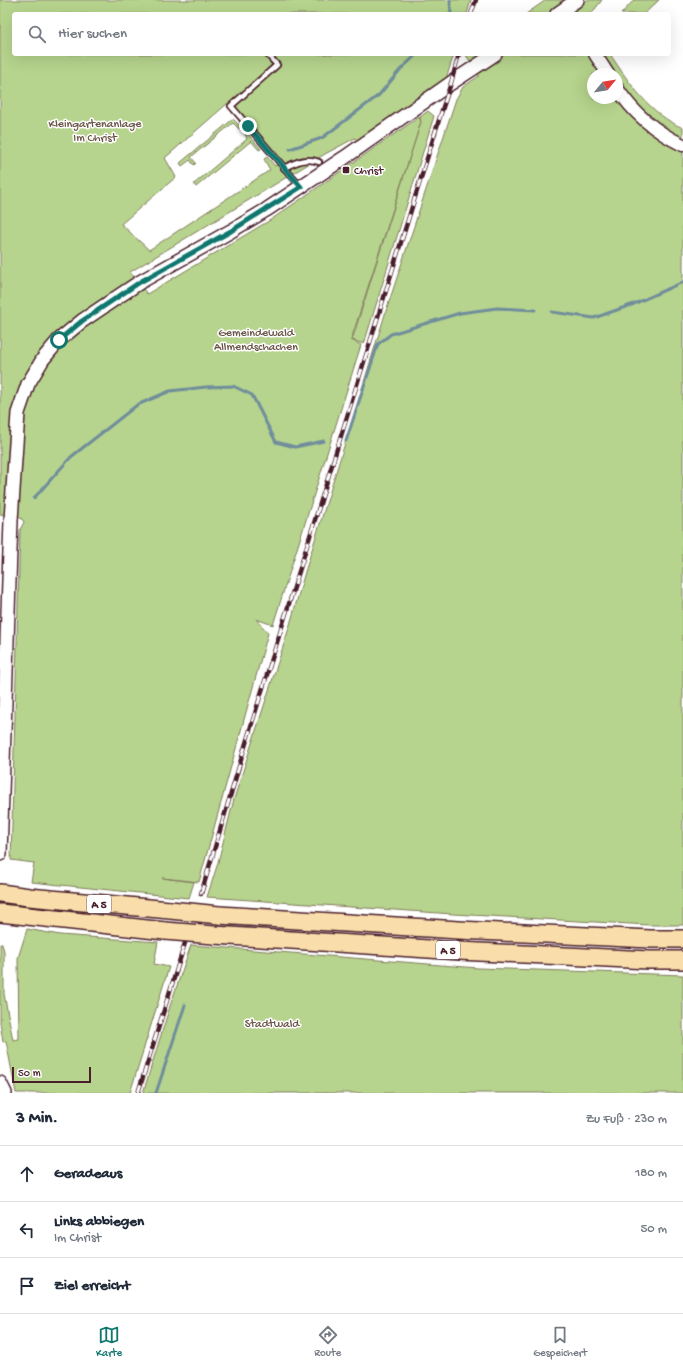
<!DOCTYPE html>
<html lang="de">
<head>
<meta charset="utf-8">
<style>
  :root { --surface:#fff; --page:#f2f2f3; --text:#1f2937; --muted:#747a83; --line:#e0e1e3; --accent:#0f766e }
  body { margin:0; font-family:"Gochi Hand",sans-serif; background:var(--page); color:var(--text) }
  .compass { position:absolute; left:587px; top:68px; width:36px; height:36px; border-radius:50%; background:var(--surface); box-shadow:0 4px 16px #0002; rotate:60deg }
  .scale { position:absolute; left:12px; bottom:10px; width:79px; box-sizing:border-box; padding-left:4px; border:2px solid #4a1f2b; border-top:0; font-size:11px; line-height:14px; white-space:nowrap; color:#4a1f2b; -webkit-text-stroke:3px #fff; paint-order:stroke }
  .stop { position:absolute; width:12px; height:12px; margin:-9px; border:3px solid #0f766e; border-radius:50%; background:#fff }
  .stop.end { background:#0f766e; border-color:#fff; box-shadow:0 1px 4px #0008 }
  .list { margin:0; padding:0; list-style:none }
  h2 { display:flex; justify-content:space-between; align-items:center; height:52px; margin:0; padding:0 16px; font-size:17px }
  h2 small { font-size:13px; font-weight:400; color:var(--muted) }
  .list li { display:grid; grid-template-columns:26px 1fr auto; gap:12px; align-items:center; box-sizing:border-box; height:56px; padding:0 16px; border-top:1px solid var(--line) }
  .list b { display:block; font-size:15px; white-space:nowrap }
  .list p { margin:0; font-size:13px; white-space:nowrap; color:var(--muted) }
  .list em { font-size:13px; font-style:normal; color:var(--muted) }
  .icon { flex:none; width:22px; height:22px; fill:none; stroke:currentColor; stroke-width:2; stroke-linecap:round; stroke-linejoin:round }
  .map { position:relative; flex:none; width:683px; height:1093px; overflow:hidden }
  .search { position:absolute; background:var(--surface); box-shadow:0 4px 16px #0002; left:12px; right:12px; top:12px; height:44px; display:flex; align-items:center; gap:10px; box-sizing:border-box; padding:0 14px; border-radius:4px; color:var(--muted); font-size:15px }
  .sheet { height:220px; background:var(--surface) }
  nav { display:flex; justify-content:space-around; align-items:center; box-sizing:border-box; height:56px; border-top:1px solid var(--line); background:var(--surface); font-size:11px; color:var(--muted) }
  nav a { display:grid; justify-items:center; gap:2px }
  nav .on { color:var(--accent) }
  .map>svg:first-child { display:block }
  .green { fill:#b6d48d; stroke:#807a5c; fill-rule:evenodd }
  .lines { fill:none; stroke-linecap:round; stroke-linejoin:round }
  .stream { stroke:#6f8d9c; stroke-width:3 }
  .service-casing { stroke:#4a1f2b; stroke-width:8 }
  .tertiary-casing { stroke:#4a1f2b; stroke-width:15 }
  .secondary-casing { stroke:#4a1f2b; stroke-width:16 }
  .motorway-casing { stroke:#4a1f2b; stroke-width:20 }
  .service { stroke:#fff; stroke-width:4.5 }
  .tertiary { stroke:#fff; stroke-width:12 }
  .secondary { stroke:#fff; stroke-width:13 }
  .motorway { stroke:#f9deab; stroke-width:17 }
  .rail-casing { stroke:#4a1f2b; stroke-width:4.5 }
  .rail { stroke:#fff; stroke-width:3; stroke-dasharray:9; stroke-linecap:butt }
  .motorway-bridge-casing { stroke:#4a1f2b; stroke-width:20; stroke-linecap:butt }
  .motorway-bridge { stroke:#f9deab; stroke-width:17 }
  .route { stroke:#0f766e; stroke-width:5 }
  .poi-dot { fill:#4a1f2b; stroke:#fff; stroke-width:1.5 }
  .labels { text-anchor:middle; stroke-width:3; stroke-linejoin:round; paint-order:stroke }
  .shield { fill:#fff; stroke:#80626b; stroke-width:1 }
  .shield-label { font-size:11px; font-weight:bold; fill:#4a1f2b }
  .park-label { font-size:12px; fill:#6a5548; stroke:#fff }
  .poi-label { font-size:12px; fill:#4a1f2b; stroke:#fff; text-anchor:start }
</style>
</head>
<body>
<div class="map">
<svg width="683" height="1093" viewBox="0 0 683 1093">
  <rect width="100%" height="100%" fill="#fff"/>
  <filter id="ink" filterUnits="userSpaceOnUse"><feTurbulence type="fractalNoise" baseFrequency=".025" numOctaves="2"/><feDisplacementMap in="SourceGraphic" scale="8" xChannelSelector="R" yChannelSelector="G"/><feConvolveMatrix kernelMatrix="1 2 1 2 8 2 1 2 1" color-interpolation-filters="sRGB"/></filter>
  <g filter="url(#ink)">
    <g class="green">
      <path d="M0,0h471l-4,14h-453v40h440l-8,25 -88,63 -3,-4 -30,16 -195,118 17,22 125,-75 147,-102 2,5 -70,218 10,5 -88,280 -17,-6 12,14 -69,249 -37,-4 32,4 -5,16 -158,-16 3,-19 -23,-3 9,-330 4,-8 -3,-4 -21,-4zM228,103l52,60 -5,3 -8,-9 -3,2 6,11 -121,80 -28,-26 55,-47 -11,-19z"/>
      <path d="M546,0h56l-11,14h-65z"/>
      <path d="M634,0h25l-15,14h-23z"/>
      <path d="M466,54h144c19,29 40,60 73,74v797h-34l-196,-11 -246,-17 10,-31 17,-67 55,-171 16,-56 81,-261 70,-212 7,-12 16,-11 -13,-21zM593,74h24v24h-24z"/>
      <path d="M428,111l6,5 -70,228 -12,-4 69,-218 -1,-5z"/>
      <path d="M233,119l8,8 -2,2 -6,-6 -42,34 5,6 -2,2 -4,-5 -8,6 -2,-3z"/>
      <path d="M246,132l15,17 -2,1 -8,-9 -55,46 -2,-3 53,-45 -2,-5z"/>
      <path d="M27,929l33,6 98,7 -4,22 15,3 -39,126h-114l-10,-52 -3,1 -3,-19v-79h2l2,7v43l9,46 6,-1 -1,-81z"/>
      <path d="M191,945l287,23 205,7v118h-540l28,-90z"/>
    </g>
    <g class="lines">
      <g class="stream">
        <path d="M450,0l1,14"/>
        <path d="M290,149l32,-11 57,-43 21,-25 17,-16"/>
        <path d="M552,312l42,6 40,-14 49,-22"/>
        <path d="M346,441l32,-97 13,-10 69,-21 37,-5 38,2"/>
        <path d="M34,498l37,-41 66,-52 33,-14 36,-4 27,-1 19,9 24,47 19,5 29,-6"/>
        <path d="M156,1093l29,-88"/>
      </g>
      <defs>
        <g id="service">
          <path d="M267,54l10,11 -46,41 69,80"/>
          <path d="M284,168c12,-6 22,-11 35,-6"/>
        </g>
        <g id="tertiary">
          <path d="M595,54l13,20"/>
          <path d="M617,88c16,25 39,44 66,57"/>
        </g>
        <g id="secondary">
          <path d="M557,14l20,-14"/>
          <path d="M0,854l11,-334 7,-107 10,-29 15,-25 16,-19 23,-19 37,-25 21,-14 91,-51 35,-21 78,-52 107,-75 44,-29"/>
          <path d="M0,1083l5,10"/>
        </g>
        <g id="motorway">
          <path d="M0,893l29,4 141,13"/>
          <path d="M0,913l165,18"/>
          <path d="M219,915l240,15 191,9h33"/>
          <path d="M214,935l245,16 190,9h34"/>
        </g>
      </defs>
      <use href="#service" class="service-casing"/>
      <use href="#tertiary" class="tertiary-casing"/>
      <use href="#secondary" class="secondary-casing"/>
      <use href="#motorway" class="motorway-casing"/>
      <use href="#service" class="service"/>
      <use href="#tertiary" class="tertiary"/>
      <use href="#secondary" class="secondary"/>
      <use href="#motorway" class="motorway"/>
      <defs>
        <g id="rail">
          <path d="M471,14l5,-14"/>
          <path d="M201,894l51,-171 191,-616 8,-24 8,-29"/>
          <path d="M138,1093l47,-150"/>
        </g>
      </defs>
      <use href="#rail" class="rail-casing"/>
      <use href="#rail" class="rail"/>
      <defs>
        <g id="motorway-bridge">
          <path d="M170,910l49,5"/>
          <path d="M165,931l49,4"/>
        </g>
      </defs>
      <use href="#motorway-bridge" class="motorway-bridge-casing"/>
      <use href="#motorway-bridge" class="motorway-bridge"/>
    </g>
  </g>
  <g class="lines" filter="url(#ink)">
    <path class="route" d="M59,340l23,-19 58,-39 91,-51 70,-44 -53,-61"/>
  </g>
  <rect class="poi-dot" x="342" y="166" width="8" height="8" rx="2"/>
  <g class="labels">
    <g class="shield">
      <rect x="87" y="895" width="24" height="18" rx="3"/>
      <rect x="436" y="941" width="24" height="18" rx="3"/>
    </g>
    <g class="shield-label">
      <text x="99" y="908">A 5</text>
      <text x="448" y="954">A 5</text>
    </g>
    <g class="park-label">
      <text x="95" y="127">Kleingartenanlage<tspan x="95" dy="14">Im Christ</tspan></text>
      <text x="256" y="336">Gemeindewald<tspan x="256" dy="14">Allmendschachen</tspan></text>
      <text x="272" y="1027">Stadtwald</text>
    </g>
    <g class="poi-label">
      <text x="354" y="174">Christ</text>
    </g>
  </g>
</svg>
<svg class="compass" viewBox="-18 -18 36 36"><path d="M0-13l5 13h-10z" fill="#e53935"/><path d="M0 13l5-13h-10z" fill="#747a83"/></svg>
<div class="scale">50 m</div>
<div class="stop" style="left:59px;top:340px"></div>
<div class="stop end" style="left:248px;top:126px"></div>
<div class="search"><svg class="icon" aria-label="search" viewBox="0 0 24 24"><circle cx="10" cy="10" r="6"/><path d="M15 15l6 6"/></svg>Hier suchen</div>
</div>
<section class="sheet">
<h2>3 Min.<small>Zu Fuß · 230 m</small></h2>
<ul class="list">
<li><svg class="icon" aria-label="ahead" viewBox="0 0 24 24"><path d="M12 20V5M6 11l6-6 6 6"/></svg><div><b>Geradeaus</b></div><em>180 m</em></li>
<li><svg class="icon" aria-label="left" viewBox="0 0 24 24"><path d="M17 20v-9H6M10 6l-5 5 5 5"/></svg><div><b>Links abbiegen</b><p>Im Christ</p></div><em>50 m</em></li>
<li><svg class="icon" aria-label="arrive" viewBox="0 0 24 24"><path d="M6 21V4h12l-3 4 3 4H6"/></svg><div><b>Ziel erreicht</b></div></li>
</ul>
</section>
<nav>
<a class="on"><svg class="icon" aria-label="map" viewBox="0 0 24 24"><path d="M3 6l6-2 6 2 6-2v14l-6 2-6-2-6 2zM9 4v14M15 6v14"/></svg>Karte</a>
<a><svg class="icon" aria-label="directions" viewBox="0 0 24 24"><path d="M12 3l9 9-9 9-9-9zM9 14v-3h6M13 9l2 2-2 2"/></svg>Route</a>
<a><svg class="icon" aria-label="saved" viewBox="0 0 24 24"><path d="M7 4h10v16l-5-4-5 4z"/></svg>Gespeichert</a>
</nav>
</body>
</html>
